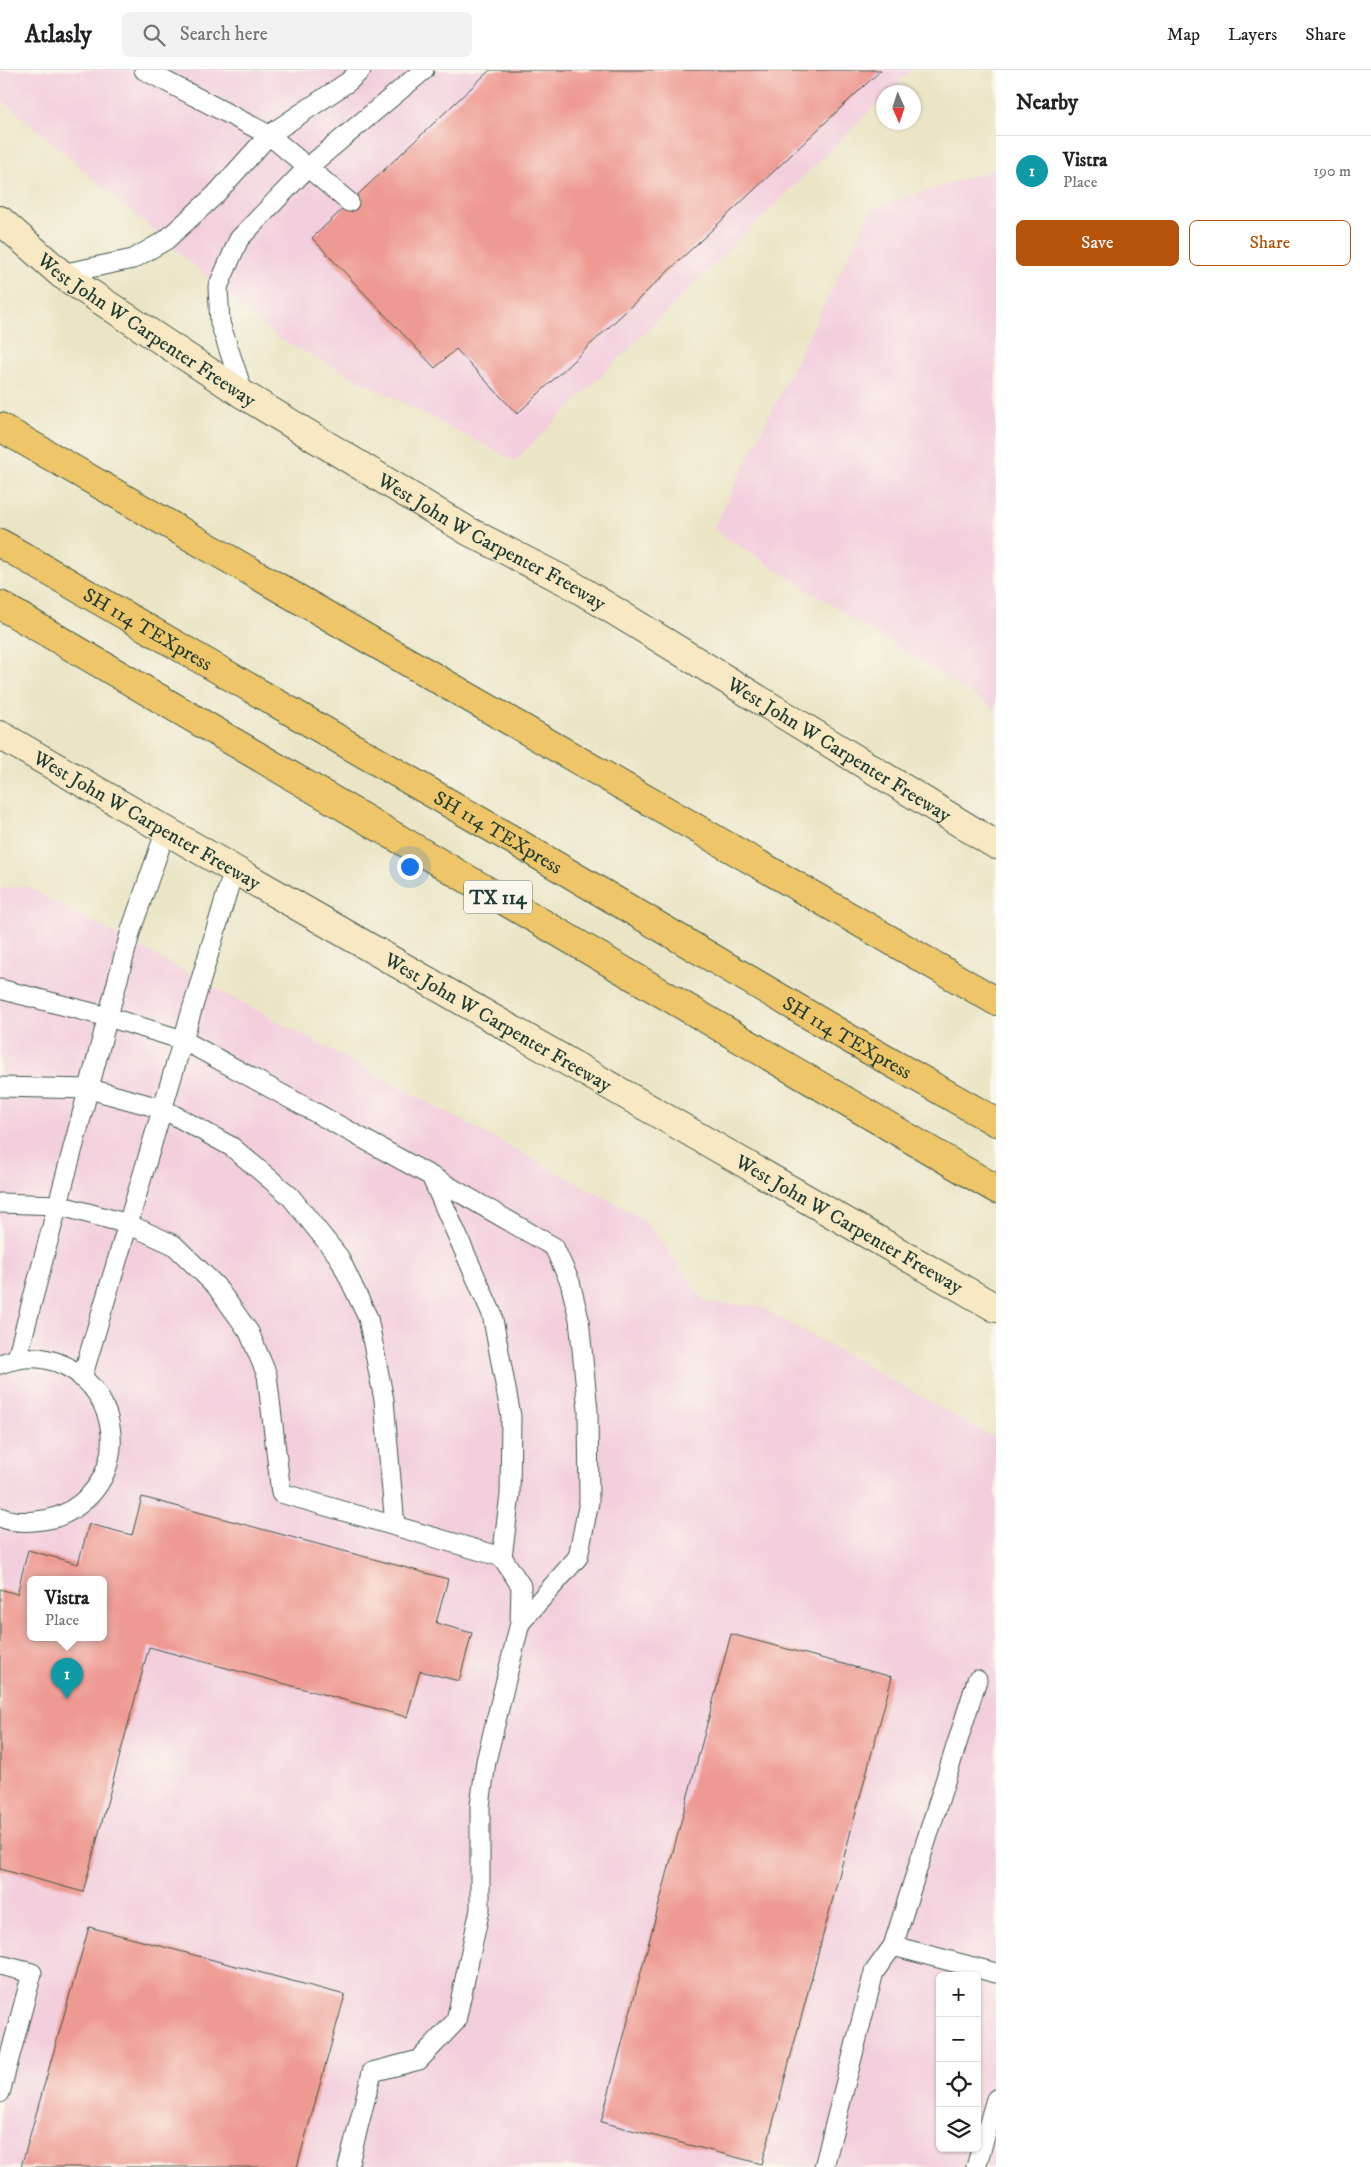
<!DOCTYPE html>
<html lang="en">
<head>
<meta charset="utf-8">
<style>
  :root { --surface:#fff; --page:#f2f2f2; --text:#202124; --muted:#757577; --line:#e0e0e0; --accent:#b45309 }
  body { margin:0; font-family:"IM FELL DW Pica",serif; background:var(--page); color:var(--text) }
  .controls { position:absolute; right:15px; bottom:15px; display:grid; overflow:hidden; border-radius:8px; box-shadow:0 1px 4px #0004 }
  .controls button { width:45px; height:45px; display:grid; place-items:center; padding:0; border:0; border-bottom:1px solid var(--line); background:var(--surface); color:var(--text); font:25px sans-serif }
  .compass { position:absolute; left:876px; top:15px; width:45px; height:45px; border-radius:50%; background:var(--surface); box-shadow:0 1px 4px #0004; rotate:177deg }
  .you { position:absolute; left:409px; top:796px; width:18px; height:18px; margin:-12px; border:4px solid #fff; border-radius:50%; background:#1a73e8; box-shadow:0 0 0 8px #1a73e833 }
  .badge { display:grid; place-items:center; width:32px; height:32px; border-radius:50%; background:var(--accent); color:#fff; font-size:16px; font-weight:700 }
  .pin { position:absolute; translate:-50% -41px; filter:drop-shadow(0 1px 2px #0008) }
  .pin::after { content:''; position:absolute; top:26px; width:18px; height:15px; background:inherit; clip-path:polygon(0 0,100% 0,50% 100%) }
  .popup { position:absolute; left:27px; top:1506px; width:80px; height:65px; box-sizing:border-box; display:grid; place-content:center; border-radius:8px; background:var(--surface); filter:drop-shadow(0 1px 4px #0005); font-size:16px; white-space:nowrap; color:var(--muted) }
  .popup b { font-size:19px; color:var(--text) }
  .popup::after { content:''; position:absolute; left:50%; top:100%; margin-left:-10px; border:10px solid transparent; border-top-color:var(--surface) }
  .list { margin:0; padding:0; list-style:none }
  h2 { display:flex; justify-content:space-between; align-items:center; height:65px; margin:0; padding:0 20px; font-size:21px }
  h2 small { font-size:16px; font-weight:400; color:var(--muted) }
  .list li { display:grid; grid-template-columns:32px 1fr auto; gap:15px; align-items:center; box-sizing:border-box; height:70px; padding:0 20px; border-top:1px solid var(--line) }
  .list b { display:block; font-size:19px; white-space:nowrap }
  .list p { margin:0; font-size:16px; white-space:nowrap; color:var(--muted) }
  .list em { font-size:16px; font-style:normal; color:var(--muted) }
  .actions { display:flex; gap:10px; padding:15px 20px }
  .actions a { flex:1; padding:11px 0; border:1px solid var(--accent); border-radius:8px; text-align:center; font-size:18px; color:var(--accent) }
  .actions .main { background:var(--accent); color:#fff }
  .icon { flex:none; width:28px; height:28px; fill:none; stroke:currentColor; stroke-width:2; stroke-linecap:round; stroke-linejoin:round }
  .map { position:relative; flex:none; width:996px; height:2097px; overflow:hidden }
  header { display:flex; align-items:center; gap:30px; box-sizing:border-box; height:70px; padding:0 25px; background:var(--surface); border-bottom:1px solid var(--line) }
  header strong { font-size:24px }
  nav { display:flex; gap:28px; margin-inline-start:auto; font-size:18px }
  .search { width:350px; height:45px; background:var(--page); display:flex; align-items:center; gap:12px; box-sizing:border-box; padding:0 18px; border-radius:8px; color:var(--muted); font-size:19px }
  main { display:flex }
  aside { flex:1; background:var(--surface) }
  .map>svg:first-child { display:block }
  .built { fill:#f3cfde; fill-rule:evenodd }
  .building { fill:#ee9991; fill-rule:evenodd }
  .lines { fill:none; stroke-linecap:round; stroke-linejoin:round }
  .service-casing { stroke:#3e564a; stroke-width:21 }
  .secondary-casing { stroke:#3e564a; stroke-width:30 }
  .motorway-casing { stroke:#3e564a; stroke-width:30 }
  .service { stroke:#fff; stroke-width:19 }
  .secondary { stroke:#f8e8c3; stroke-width:28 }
  .motorway { stroke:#eec569; stroke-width:28 }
  .labels { text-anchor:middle; stroke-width:4; stroke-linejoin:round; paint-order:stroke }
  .shield { fill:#fbf7ec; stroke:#61756b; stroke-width:1 }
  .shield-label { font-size:19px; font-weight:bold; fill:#1f3d34 }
  .street-label { font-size:20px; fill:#1f3d34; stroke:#fbf7ec }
</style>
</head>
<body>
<header>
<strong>Atlasly</strong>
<div class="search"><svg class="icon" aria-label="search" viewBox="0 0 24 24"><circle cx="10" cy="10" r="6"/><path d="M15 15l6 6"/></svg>Search here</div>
<nav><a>Map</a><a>Layers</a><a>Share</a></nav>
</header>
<main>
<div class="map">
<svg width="996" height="2097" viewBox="0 0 996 2097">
  <rect width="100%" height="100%" fill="#fbf7ec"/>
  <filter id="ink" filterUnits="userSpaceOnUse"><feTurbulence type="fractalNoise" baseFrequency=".02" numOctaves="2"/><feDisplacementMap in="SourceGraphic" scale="10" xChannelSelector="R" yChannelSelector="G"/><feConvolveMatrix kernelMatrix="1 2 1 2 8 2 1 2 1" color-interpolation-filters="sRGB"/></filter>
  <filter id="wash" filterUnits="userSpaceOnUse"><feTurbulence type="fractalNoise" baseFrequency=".0096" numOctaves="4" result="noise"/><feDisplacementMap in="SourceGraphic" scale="20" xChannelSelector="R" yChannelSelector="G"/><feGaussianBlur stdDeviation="1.12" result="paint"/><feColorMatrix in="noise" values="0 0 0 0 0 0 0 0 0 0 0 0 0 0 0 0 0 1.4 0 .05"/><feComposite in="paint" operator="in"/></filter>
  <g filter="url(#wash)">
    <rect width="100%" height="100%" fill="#ebe5c6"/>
    <g class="built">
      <path d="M0,0h912l-23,22h-5l-1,6 -368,363 -237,-123 -278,-240z"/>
      <path d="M996,99v541l-283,-181 159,-321z"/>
      <path d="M26,816l618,333 62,84 53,3 237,133v728h-996v-1278zM31,1510h72v58h-72zM940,1906h37v172h-37z"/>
    </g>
    <g id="blocks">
      <g class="building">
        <path d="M490,0h391l-364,344 -61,-65 -21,19 -123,-130z"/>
        <path d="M142,1427l306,82 -12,44 36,10 -13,48 -39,-10 -13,46 -258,-70 -66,245 -83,-23v-280l17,5 11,-44 50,14 11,-40 43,11zM31,1510h72v58h-72z"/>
        <path d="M731,1564l161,43 -130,487 -161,-42z"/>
        <path d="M89,1857l256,68 -48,172h-276z"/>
      </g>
    </g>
  </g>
  <g filter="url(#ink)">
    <use href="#blocks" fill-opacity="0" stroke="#3e564a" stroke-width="1"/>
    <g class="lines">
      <defs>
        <g id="service">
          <path d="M144,0l125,65 80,67"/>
          <path d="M61,204l72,-15 33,-19 48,-44 55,-61 79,-53 13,-12"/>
          <path d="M244,325l-24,-72 -2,-36 21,-48 68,-71 117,-98"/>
          <path d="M0,919l108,28 75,23 248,136 123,71 16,35 9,37 9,91 1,92 -11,55 -58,66"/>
          <path d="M0,1017l90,2 73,20 69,38 58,49 49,61 29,61 16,82 11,126"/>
          <path d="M431,1106l61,138 19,102 -1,79 -8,62"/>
          <path d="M0,1133l58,2 70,19 46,21 42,41 33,46 18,43 14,118 221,64 19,29 -1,37 -34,138 -6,45v103l-24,112 -37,39 -47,12 -24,95"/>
          <path d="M17,1288l114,-428 35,-100"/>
          <path d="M0,1294c14,-5 29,-8 45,-5 62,12 88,90 45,136 -11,11 -25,21 -41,24 -16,3 -34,5 -49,-2"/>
          <path d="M82,1308l152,-509"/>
          <path d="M977,1610l-84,266 103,27"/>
          <path d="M0,1895l32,8 -32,120"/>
          <path d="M824,2097l50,-195 19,-26"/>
          <path d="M976,2097l20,-68"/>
        </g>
        <g id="secondary">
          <path id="s1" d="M0,150l61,54 183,121 224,136 101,52 427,262"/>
          <path id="s2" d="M0,665l996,573"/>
        </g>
        <g id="motorway">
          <path d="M0,357l996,574"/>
          <path id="s3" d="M0,473l511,296 337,199 148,84"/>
          <path d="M0,535l996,584"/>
        </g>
      </defs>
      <use href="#service" class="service-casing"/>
      <use href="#secondary" class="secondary-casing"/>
      <use href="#motorway" class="motorway-casing"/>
      <use href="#service" class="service"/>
      <use href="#secondary" class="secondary"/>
      <use href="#motorway" class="motorway"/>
    </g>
  </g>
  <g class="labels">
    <rect class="shield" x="464" y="810.5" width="68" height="33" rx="4"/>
    <g class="shield-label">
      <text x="498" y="834">TX 114</text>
    </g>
    <g class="street-label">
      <text dy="7" stroke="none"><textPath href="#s1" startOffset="184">West John W Carpenter Freeway</textPath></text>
      <text dy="7" stroke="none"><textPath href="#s1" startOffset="589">West John W Carpenter Freeway</textPath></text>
      <text dy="7" stroke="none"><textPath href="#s3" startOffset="171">SH 114 TEXpress</textPath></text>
      <text dy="7" stroke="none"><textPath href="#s1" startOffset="994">West John W Carpenter Freeway</textPath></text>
      <text dy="7" stroke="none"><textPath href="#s2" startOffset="170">West John W Carpenter Freeway</textPath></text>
      <text dy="7" stroke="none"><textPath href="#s3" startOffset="576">SH 114 TEXpress</textPath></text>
      <text dy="7" stroke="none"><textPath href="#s2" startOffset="575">West John W Carpenter Freeway</textPath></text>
      <text dy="7" stroke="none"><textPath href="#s3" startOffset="981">SH 114 TEXpress</textPath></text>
      <text dy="7" stroke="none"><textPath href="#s2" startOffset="980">West John W Carpenter Freeway</textPath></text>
    </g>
  </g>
</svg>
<div class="controls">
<button>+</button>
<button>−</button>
<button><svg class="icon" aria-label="locate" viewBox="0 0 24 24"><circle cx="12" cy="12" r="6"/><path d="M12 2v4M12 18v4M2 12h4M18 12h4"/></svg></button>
<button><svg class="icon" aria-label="layers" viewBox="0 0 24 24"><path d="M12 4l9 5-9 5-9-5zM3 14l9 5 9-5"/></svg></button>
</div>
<svg class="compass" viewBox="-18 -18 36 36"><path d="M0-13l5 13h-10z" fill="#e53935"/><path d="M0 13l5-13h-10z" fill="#757577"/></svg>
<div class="you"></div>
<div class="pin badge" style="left:67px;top:1629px;background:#0f9aa8">1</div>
<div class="popup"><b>Vistra</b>Place</div>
</div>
<aside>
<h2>Nearby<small></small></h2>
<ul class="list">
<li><span class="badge" style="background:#0f9aa8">1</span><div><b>Vistra</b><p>Place</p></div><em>190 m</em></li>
</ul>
<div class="actions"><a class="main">Save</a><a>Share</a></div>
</aside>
</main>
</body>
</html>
